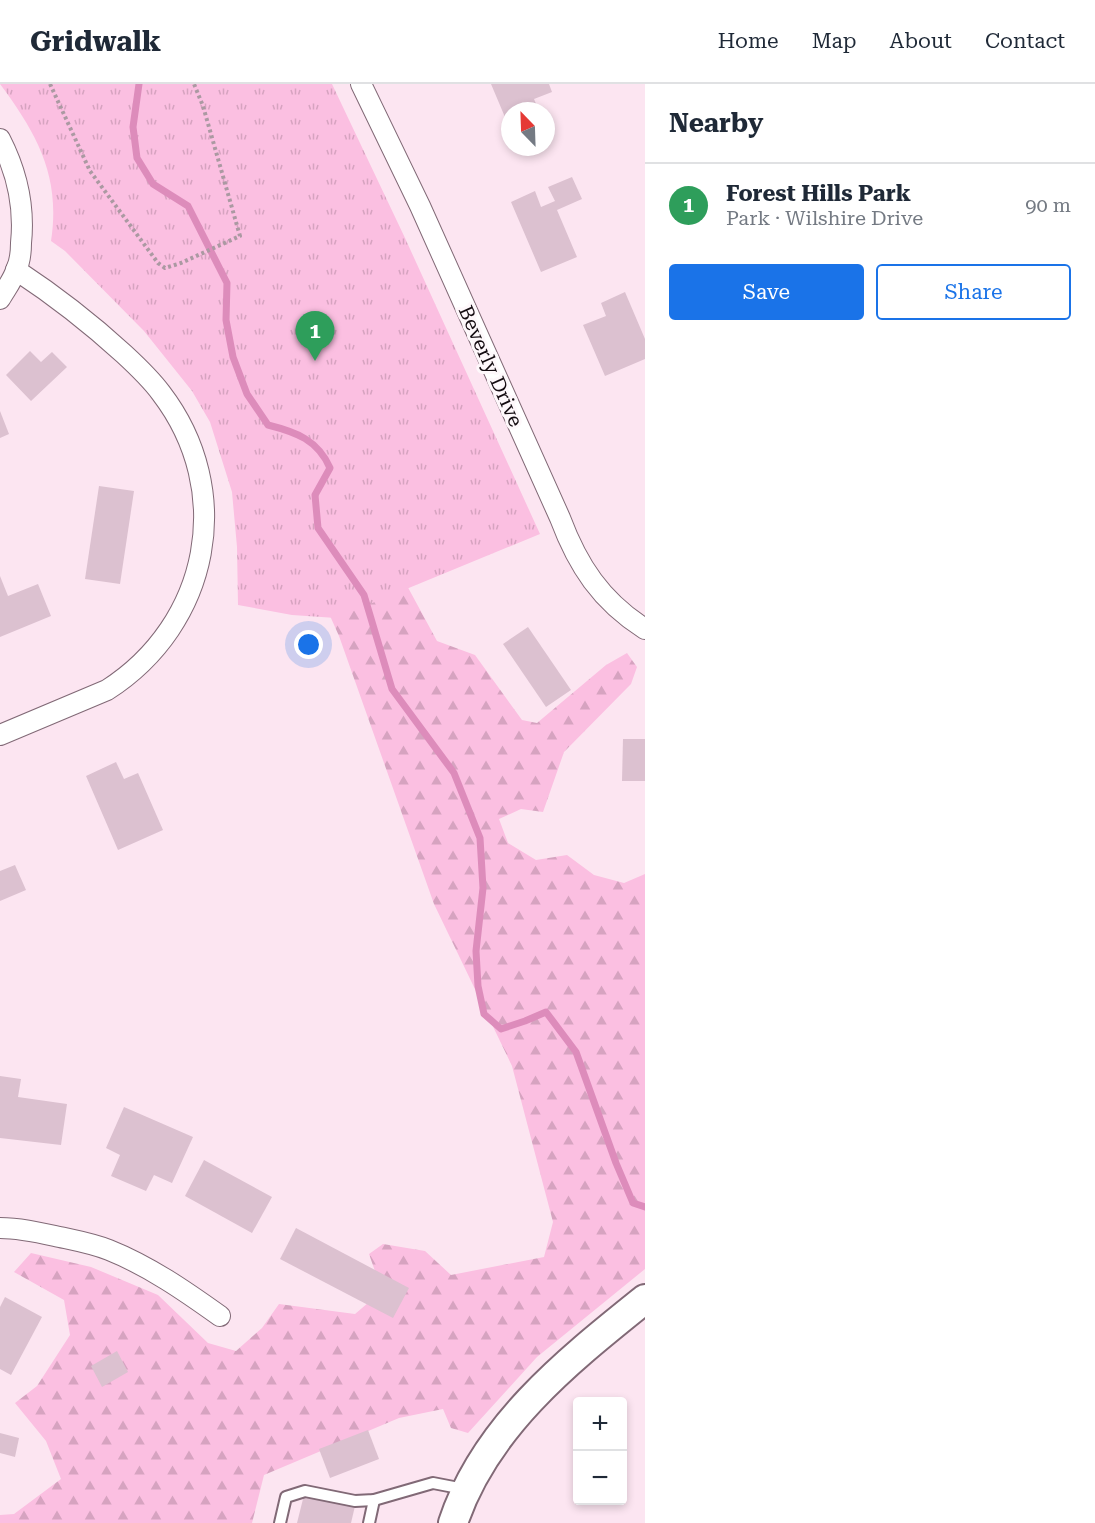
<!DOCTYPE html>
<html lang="en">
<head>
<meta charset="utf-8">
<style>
  :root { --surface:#fff; --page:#f2f2f3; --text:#1f2937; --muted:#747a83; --line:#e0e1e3; --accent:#1a73e8 }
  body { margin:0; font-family:"Roboto Serif",serif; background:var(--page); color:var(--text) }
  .controls { position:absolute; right:18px; bottom:18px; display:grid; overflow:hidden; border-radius:6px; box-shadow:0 3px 9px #0003 }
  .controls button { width:54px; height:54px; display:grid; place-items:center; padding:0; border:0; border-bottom:2px solid var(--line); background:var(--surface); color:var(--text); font:30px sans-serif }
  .compass { position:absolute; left:501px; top:18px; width:54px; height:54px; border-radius:50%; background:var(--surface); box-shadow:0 3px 9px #0003; rotate:337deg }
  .you { position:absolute; left:309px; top:561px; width:21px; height:21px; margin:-15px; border:4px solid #fff; border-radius:50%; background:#1a73e8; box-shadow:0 0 0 9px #1a73e833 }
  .badge { display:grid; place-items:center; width:39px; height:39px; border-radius:50%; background:var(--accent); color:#fff; font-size:20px; font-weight:700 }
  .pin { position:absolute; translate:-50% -50px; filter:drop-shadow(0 2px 3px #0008) }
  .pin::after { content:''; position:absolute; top:32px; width:21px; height:18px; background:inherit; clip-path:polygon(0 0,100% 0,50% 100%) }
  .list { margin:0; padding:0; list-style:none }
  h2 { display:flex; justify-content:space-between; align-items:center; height:78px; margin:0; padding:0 24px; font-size:26px }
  h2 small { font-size:20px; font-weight:400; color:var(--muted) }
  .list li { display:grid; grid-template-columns:39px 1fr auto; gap:18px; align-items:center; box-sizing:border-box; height:84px; padding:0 24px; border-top:2px solid var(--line) }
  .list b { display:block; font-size:22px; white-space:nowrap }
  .list p { margin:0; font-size:20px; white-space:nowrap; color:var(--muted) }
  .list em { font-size:20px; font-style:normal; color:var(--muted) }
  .actions { display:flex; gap:12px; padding:18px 24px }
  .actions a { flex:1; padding:14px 0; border:2px solid var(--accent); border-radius:6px; text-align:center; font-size:21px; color:var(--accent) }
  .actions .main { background:var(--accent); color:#fff }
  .map { position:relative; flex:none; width:645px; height:1439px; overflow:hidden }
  header { display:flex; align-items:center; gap:36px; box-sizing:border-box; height:84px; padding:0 30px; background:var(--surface); border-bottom:2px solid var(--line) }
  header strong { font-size:28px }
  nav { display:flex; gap:33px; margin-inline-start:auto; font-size:21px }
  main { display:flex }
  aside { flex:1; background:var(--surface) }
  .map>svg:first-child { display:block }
  .forest { fill:url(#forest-firs) }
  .park { fill:url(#park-tufts) }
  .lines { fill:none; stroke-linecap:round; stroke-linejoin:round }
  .stream { stroke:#dd8cbb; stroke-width:7 }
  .building { fill:#dcc1d0 }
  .lane-casing { stroke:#816976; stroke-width:14 }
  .street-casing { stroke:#816976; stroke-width:22 }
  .secondary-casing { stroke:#816976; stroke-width:32 }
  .path { stroke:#ab99a2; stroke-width:4; stroke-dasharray:3 3; stroke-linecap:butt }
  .lane { stroke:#fff; stroke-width:10 }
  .street { stroke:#fff; stroke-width:20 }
  .secondary { stroke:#fff; stroke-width:28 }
  .labels { text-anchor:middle; stroke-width:6; stroke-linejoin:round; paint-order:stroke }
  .street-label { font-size:20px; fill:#140c11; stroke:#fef8fb }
</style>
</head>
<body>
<header>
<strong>Gridwalk</strong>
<nav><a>Home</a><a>Map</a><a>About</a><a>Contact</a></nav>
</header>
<main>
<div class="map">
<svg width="645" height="1439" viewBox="0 0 645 1439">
  <defs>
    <pattern id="forest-firs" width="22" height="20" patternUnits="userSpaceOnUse" patternTransform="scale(1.5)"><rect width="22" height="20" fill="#fbbfe1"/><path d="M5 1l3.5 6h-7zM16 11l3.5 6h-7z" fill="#d6a3c0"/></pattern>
    <pattern id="park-tufts" width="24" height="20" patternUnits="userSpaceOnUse" patternTransform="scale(1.5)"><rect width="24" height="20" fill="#fbbfe1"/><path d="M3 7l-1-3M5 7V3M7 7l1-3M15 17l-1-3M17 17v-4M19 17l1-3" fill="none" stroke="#d6a3c0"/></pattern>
  </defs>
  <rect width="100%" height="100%" fill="#fce5f1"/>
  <path class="forest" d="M293,449l99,25 45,83 38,14 47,65 15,3 69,-58 21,-12 10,14 -6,17 -67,68 -21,60 -22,-3 -22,10 9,24 28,17 31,-5 27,20 30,8 21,-9v395l-108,88 -69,76 -17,-5 -8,-19 -44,9 -135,57 -12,48h-252v-8l14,-1 47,-35 -15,-38 -31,-38 22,-17 33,-51 -6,-35 -50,-28 17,-19 60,14 67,28 50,48 28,8 26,-23 17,-24 76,10 27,-23 -13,-37 14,-10 42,7 26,24 93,-18 9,-35 -41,-156 -78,-162 -95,-268z"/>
  <path class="park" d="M0,0h332l73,154 135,296 -204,84 -44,-3 -54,-10 -1,-58 -5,-55 -22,-70 -18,-31 -48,-60 -79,-80 -14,-10c10,-65 -14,-107 -51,-157z"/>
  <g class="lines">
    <path class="stream" d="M139,0l-6,43 4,31 16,26 35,22 39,77 -1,37 7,37 14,37 21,31c28,7 50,15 62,43l-15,27 3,33 46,67 28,94 62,84 26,65 3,50 -7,63 2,35 6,28 17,15 24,-8 21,-9 30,40 40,111 17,40 12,4"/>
  </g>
  <g class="building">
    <path d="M491,0h58l3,8 -18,7 5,12h-29v18z"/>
    <path d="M572,93l10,22 -25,11 20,47 -36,15 -30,-70 24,-11 6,16 14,-6 -7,-14z"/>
    <path d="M625,208l20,47v20l-40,17 -22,-51 23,-9 -5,-13z"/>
    <path d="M30,267l11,11 11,-10 15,15 -36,34 -25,-26z"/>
    <path d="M0,327l9,23 -9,4z"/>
    <path d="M99,402l35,5 -14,93 -35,-5z"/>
    <path d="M0,492l8,20 30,-12 13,32 -51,21z"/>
    <path d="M528,543l43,63 -25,17 -43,-63z"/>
    <path d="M623,655h22v42h-23z"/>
    <path d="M116,678l8,17 14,-6 25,57 -45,20 -32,-74z"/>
    <path d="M15,781l11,25 -26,11v-30z"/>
    <path d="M0,992l21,3 -3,18 49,7 -6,41 -61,-7z"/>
    <path d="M124,1023l69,30 -21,46 -18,-8 -8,16 -35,-15 9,-21 -14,-7z"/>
    <path d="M204,1076l68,37 -20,36 -67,-37z"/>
    <path d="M296,1144l113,60 -16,30 -113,-59z"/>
    <path d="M5,1213l37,20 -31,58 -11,-6v-62z"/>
    <path d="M117,1267l11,21 -26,15 -11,-21z"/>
    <path d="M368,1346l11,29 -49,19 -11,-29z"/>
    <path d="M0,1349l19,5 -4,19 -15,-4z"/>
    <path d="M304,1411l51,11 -4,17h-54z"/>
  </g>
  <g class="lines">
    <defs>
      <g id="lane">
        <path d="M280,1439l6,-26 19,-6 50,10 19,-1 59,-17 31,6"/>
        <path d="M369,1439l5,-23"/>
      </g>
      <g id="street">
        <path d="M361,0l59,122 140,312c18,48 41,83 85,111"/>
        <path d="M0,55c17,33 25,66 21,104 0,9 -1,19 -5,27 -3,10 -11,20 -16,29"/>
        <path d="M0,651l107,-45c103,-66 129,-199 54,-297 -11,-15 -24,-27 -37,-39 -36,-33 -67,-57 -108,-84"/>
        <path d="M0,1144c19,0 37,4 55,8 18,4 36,7 54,14 40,16 76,41 111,66"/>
      </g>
      <path id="secondary" d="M453,1439c32,-97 116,-163 192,-224"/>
    </defs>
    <use href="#lane" class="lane-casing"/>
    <use href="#street" class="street-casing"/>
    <use href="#secondary" class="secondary-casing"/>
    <path class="path" d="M50,0l40,87 68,92 7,5 16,-5 59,-27 -37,-130 -9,-22"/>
    <use href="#lane" class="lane"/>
    <use href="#street" class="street"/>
    <use href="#secondary" class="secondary"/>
  </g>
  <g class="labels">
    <g class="street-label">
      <text transform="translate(491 282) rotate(66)" y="7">Beverly Drive</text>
    </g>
  </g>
</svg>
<div class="controls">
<button>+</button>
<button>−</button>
</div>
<svg class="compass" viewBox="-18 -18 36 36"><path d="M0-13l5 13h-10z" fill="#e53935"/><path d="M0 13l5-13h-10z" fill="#747a83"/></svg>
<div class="you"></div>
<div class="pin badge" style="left:315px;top:277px;background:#2e9e5b">1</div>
</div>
<aside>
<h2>Nearby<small></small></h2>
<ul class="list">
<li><span class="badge" style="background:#2e9e5b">1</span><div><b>Forest Hills Park</b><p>Park · Wilshire Drive</p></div><em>90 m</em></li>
</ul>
<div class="actions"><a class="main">Save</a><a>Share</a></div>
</aside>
</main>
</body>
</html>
